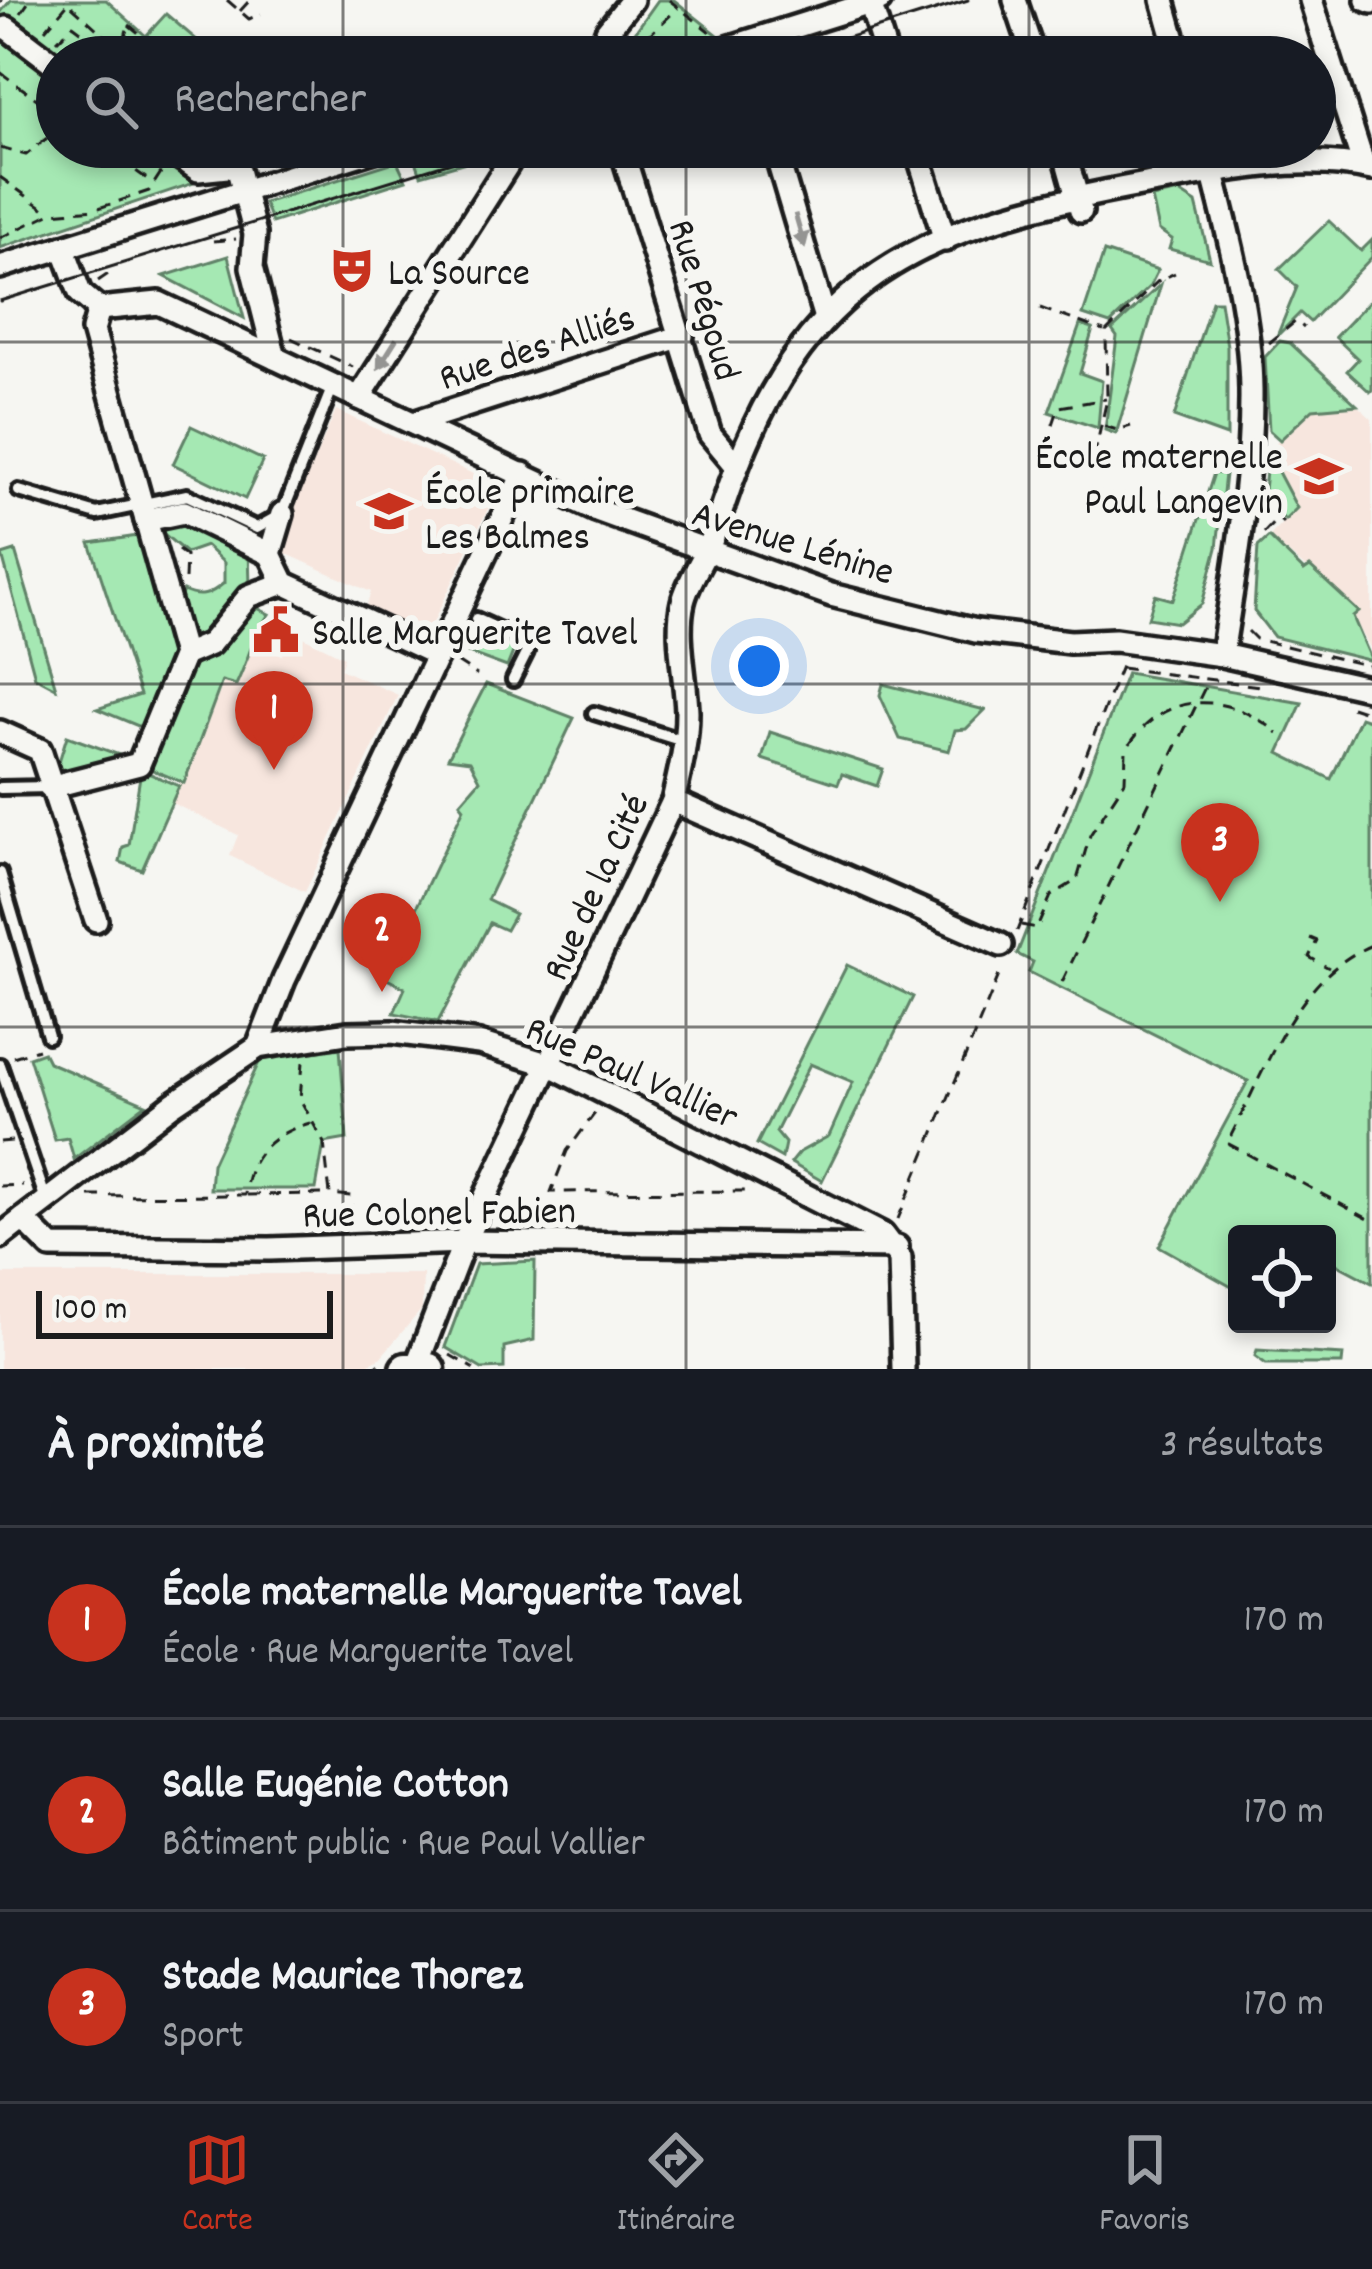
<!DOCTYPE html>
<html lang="fr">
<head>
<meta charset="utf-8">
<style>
  :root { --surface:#171b24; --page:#242831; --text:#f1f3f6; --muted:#9ea1a6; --line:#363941; --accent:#c8321e }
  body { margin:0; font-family:Dekko,sans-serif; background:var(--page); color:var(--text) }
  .controls { position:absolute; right:36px; bottom:36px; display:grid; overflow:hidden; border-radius:12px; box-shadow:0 6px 18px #0003 }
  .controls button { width:108px; height:108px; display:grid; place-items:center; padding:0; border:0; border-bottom:3px solid var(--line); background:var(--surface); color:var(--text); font:60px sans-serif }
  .scale { position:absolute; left:36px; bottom:30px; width:297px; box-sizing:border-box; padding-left:12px; border:6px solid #1c1c1c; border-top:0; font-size:33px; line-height:42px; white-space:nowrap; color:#1c1c1c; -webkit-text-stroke:9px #f6f6f2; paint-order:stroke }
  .you { position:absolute; left:759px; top:666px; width:42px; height:42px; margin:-30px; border:9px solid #fff; border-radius:50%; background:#1a73e8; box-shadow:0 0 0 18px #1a73e833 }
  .badge { display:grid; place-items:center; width:78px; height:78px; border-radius:50%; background:var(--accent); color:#fff; font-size:39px; font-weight:700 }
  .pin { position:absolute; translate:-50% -99px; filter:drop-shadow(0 3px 6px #0008) }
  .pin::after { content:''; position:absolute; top:63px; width:42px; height:36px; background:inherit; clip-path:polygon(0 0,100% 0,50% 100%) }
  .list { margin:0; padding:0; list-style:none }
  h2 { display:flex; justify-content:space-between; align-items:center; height:156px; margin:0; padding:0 48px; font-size:51px }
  h2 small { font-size:39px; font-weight:400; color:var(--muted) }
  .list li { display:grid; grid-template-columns:78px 1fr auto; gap:36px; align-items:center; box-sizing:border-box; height:192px; padding:0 48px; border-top:3px solid var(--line) }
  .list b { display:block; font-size:45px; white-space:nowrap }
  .list p { margin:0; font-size:39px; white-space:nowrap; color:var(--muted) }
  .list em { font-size:39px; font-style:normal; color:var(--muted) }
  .icon { flex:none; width:66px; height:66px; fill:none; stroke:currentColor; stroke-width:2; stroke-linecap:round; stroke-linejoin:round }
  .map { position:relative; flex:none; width:1372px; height:1369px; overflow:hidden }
  .search { position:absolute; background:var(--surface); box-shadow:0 6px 18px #0003; left:36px; right:36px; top:36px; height:132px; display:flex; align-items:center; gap:30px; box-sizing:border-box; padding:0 42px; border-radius:66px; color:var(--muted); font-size:45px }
  .sheet { height:732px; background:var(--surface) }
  nav { display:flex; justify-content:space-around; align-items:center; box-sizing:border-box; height:168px; border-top:3px solid var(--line); background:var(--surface); font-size:33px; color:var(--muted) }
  nav a { display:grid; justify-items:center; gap:6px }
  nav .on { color:var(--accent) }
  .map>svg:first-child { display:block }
  .built { fill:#f7e6de }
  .green { fill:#a5e8b3; stroke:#608268; stroke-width:3 }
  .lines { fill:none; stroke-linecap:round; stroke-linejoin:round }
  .lane-casing { stroke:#1c1c1c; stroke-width:20 }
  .street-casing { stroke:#1c1c1c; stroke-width:30 }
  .secondary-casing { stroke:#1c1c1c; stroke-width:39 }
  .path { stroke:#1c1c1c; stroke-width:3; stroke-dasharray:12 9; stroke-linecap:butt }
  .lane { stroke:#f6f6f2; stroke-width:10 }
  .street { stroke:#f6f6f2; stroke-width:21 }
  .secondary { stroke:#f6f6f2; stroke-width:30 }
  .tram { stroke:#1c1c1c; stroke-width:3 }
  .oneway { fill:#949492 }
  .grid { fill:none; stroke:#1c1c1c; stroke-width:3; stroke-opacity:0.55 }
  .labels { text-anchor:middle; stroke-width:12; stroke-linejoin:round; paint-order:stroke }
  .poi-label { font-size:39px; fill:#1c1c1c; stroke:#f6f6f2; text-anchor:start }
  .street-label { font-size:39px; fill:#1c1c1c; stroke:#f6f6f2 }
</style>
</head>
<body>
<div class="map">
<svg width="1372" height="1369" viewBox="0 0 1372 1369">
  <rect width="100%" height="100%" fill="#f6f6f2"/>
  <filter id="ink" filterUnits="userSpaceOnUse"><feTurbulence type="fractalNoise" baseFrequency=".00833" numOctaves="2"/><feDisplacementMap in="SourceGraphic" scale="24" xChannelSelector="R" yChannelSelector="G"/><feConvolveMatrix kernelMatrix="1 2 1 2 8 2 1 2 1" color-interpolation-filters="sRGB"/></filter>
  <g filter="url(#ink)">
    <g class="built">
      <path d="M1290,343l82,76v232l-19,-34 5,-5 -89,-75 16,-17 -22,-21 5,-46 11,-13 -10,-10z"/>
      <path d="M336,410l163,76 -72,149 -61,-29 5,-14 -95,-43z"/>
      <path d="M293,632l51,25 -4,12 58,26 -93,197 -75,-36 8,-21 -66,-32 72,-168 38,20z"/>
      <path d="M0,1274h423l-1,35 -42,49 -22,11h-358z"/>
    </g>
    <g class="green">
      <path d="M11,0h95l40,36 20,-22 51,43h-160v90h244l-301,101v-235z"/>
      <path d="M658,0h16l44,35 -35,12 -3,-10 -29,9 2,9 -13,2 -9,-19z"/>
      <path d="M444,147h25l4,13 -52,15 -5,-14 5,-7z"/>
      <path d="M397,161l9,19 -134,43 -8,-20z"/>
      <path d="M1179,192l17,11 14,57 -41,-11 3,-10 -13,-9 -7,-32z"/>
      <path d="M1329,221l32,30 11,-11v17l-62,65 -10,-9 -23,23 20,-49 -18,-18z"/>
      <path d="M1104,252l54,18 -8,16 -40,38 -27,-9z"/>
      <path d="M228,256l16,62 -80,-42z"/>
      <path d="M1161,284l-45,150 -11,-4 12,-93 -5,-7z"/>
      <path d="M1372,298v92l-2,2 -23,-21 11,-12 -23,-22z"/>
      <path d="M1212,301h8l7,45v90l-53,-19z"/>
      <path d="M1080,325l13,4 -13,44 22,8 -4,47 -49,-16z"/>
      <path d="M1280,341l10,2 67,62 -44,4 -33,31 -11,-10 -4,-73z"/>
      <path d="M191,426l72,34 -18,39 -72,-35z"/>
      <path d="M1268,453l29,55 -12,12 -22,-21z"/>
      <path d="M1214,473l11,1 -8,74 -15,56 -24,19 -30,-5 7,-23 18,5z"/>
      <path d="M182,516l67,34 1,37 -40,49 -22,10 -14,-35 9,-20c17,8 27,4 41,-8v-20l-18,-17 -20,7 -28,-24z"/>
      <path d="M138,536l33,120 -28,72 -46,-19 43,-14 -50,-152z"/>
      <path d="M1269,537l35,34 6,-4 49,45 -6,5 19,44 -98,-24 -20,-26 4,-64z"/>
      <path d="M15,551l41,137 -21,-11 -33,-122z"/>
      <path d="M247,603l22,11c-16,22 -21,46 -33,71l-14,-4 -38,102 -41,-17 46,-110z"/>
      <path d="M465,625l50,22 -8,20 -44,-16 -5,-5z"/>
      <path d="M1127,673l175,30 -23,50 52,26 29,-62 12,4v562l-45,-24v-25h-90v56l-78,-44 89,-165 -219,-109 4,-10 -16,-8z"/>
      <path d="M486,684l88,34 -87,182 28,14 -9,16 -16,-7 -52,99 -44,-9 11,-25 -22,-11 81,-169 -4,-5 20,-23 -10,-19 -22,-3z"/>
      <path d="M883,684l102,26 -19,19 -11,1 -6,21 -49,-12 -20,-44z"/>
      <path d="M770,732l113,37 -6,17 -35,-12 -4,10 -76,-25z"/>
      <path d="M67,736l66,24 -73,19 -4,-8z"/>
      <path d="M141,770l38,16 -37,84 -22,-8 3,-15 6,-2z"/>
      <path d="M847,965l66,32 -91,184 -31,-18 9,-11 29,-16 24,-54 -43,-18 -34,68 9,11 -3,15 -25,-14z"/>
      <path d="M340,1048l7,91 -23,4 -8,46h-106l2,-25 48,-104z"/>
      <path d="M43,1052l5,10 98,42 -72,55 -6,-21 -13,2 -26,-83z"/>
      <path d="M535,1261l-1,79 -30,7v21l-22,1 -37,-22 31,-83z"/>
      <path d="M1257,1350l86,5 -1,9h-76l-11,-8z"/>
    </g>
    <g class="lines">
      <defs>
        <g id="lane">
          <path d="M19,491l78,23 90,-19 70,33 25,-14 51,-128"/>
          <path d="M476,619l48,22 3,11 -14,28"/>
          <path d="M594,713l92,29"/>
          <path d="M0,788l50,-1"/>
          <path d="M0,873l48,163"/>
          <path d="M0,1065l47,138"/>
        </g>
        <g id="street">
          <path d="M1015,0l19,57"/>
          <path d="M1163,0l16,57"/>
          <path d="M1311,0l53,167"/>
          <path d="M1367,0l5,2"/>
          <path d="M870,3l17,54"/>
          <path d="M7,28l50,38"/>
          <path d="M597,57l10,-26 25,-31"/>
          <path d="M699,57l181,-57"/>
          <path d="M165,147l33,23 39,-4 18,68 -3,33 23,91"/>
          <path d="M621,147l89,287 25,30"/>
          <path d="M774,147l50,168"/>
          <path d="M916,147l29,93"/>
          <path d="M1063,147l18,64"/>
          <path d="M1206,147c20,79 44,161 45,243 1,89 -16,178 -29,265"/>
          <path d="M63,247l17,46 19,16 60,-6 437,207 235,85 145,36 94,11 45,-2 107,15 150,34"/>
          <path d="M0,267l384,-120"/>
          <path d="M99,309l-6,21 53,190 38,-8 86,42 12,-40"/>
          <path d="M359,398l149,-234 4,-17"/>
          <path d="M413,423l269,-87"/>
          <path d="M270,554l14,29 154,72"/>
          <path d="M184,655l26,-11 39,-48 35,-13"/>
          <path d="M0,732l40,18 56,170"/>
          <path d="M50,787l89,-23 45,-109 -38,-135"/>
          <path d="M673,801l328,144"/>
          <path d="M258,1047l26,-67 239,-506"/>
          <path d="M23,1219l150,-115 85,-57 89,-14 45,-1 87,11 71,22 332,169 18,24 3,111"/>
          <path d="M0,1237l23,-18 28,28 219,2 194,-7 433,5"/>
          <path d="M416,1367l48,-125 209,-441c7,-30 14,-58 14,-89 -1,-35 -12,-76 -4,-110 6,-25 26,-49 33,-74 75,-244 188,-300 430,-344 71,-13 154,-31 226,-15"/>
        </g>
        <path id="secondary" d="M406,1369h23"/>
      </defs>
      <use href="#lane" class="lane-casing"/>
      <use href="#street" class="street-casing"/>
      <use href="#secondary" class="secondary-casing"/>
      <g class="path">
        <path d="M227,0l22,19 12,-5"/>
        <path d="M669,0l41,32"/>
        <path d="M0,2l2,-2"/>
        <path d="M240,11l10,-11"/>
        <path d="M21,13l9,-13"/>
        <path d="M129,25l31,26 15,-12 20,18"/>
        <path d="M45,30l26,-30"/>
        <path d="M127,37l22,20"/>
        <path d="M57,41l16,-16 32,24 13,-1 -53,-48"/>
        <path d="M627,43l17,-3 34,-32"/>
        <path d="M110,57l14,-16 5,-20"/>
        <path d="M0,72l57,42"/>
        <path d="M102,147l48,34"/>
        <path d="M0,148l26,7 31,-25"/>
        <path d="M0,177l49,35"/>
        <path d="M0,238l51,-25 45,-4 53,-18 13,-20"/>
        <path d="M213,241l23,-2"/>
        <path d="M98,281l13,-9"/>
        <path d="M1040,308l64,23"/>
        <path d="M291,338l62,29"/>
        <path d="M1269,343l27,-22 8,7"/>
        <path d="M1104,426l13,4 14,-4"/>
        <path d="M1046,445l13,-38 47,-8"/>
        <path d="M1094,457l13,-58 -1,-67 52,-51 17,-8"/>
        <path d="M1265,505l18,18"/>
        <path d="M1264,533l14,-15"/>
        <path d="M178,550l8,6 -1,23"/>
        <path d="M1248,631l8,8 114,27"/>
        <path d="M457,662l20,13"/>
        <path d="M1121,668l139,18"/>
        <path d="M1351,707l21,7"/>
        <path d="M1021,925l16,3 14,-32 26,-16 13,-45 35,-54 1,-31c37,-61 100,-59 152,-17"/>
        <path d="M1017,931l106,-270"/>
        <path d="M1310,938l7,3 -8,16 20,11"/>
        <path d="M1372,945c-77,31 -108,130 -145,198l145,78"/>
        <path d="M1062,982l147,-303"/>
        <path d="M13,1057l25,-8"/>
        <path d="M303,1062l-3,37 24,44 6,51 21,2v28"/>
        <path d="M595,1113l-28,38 -16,41 198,-1"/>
        <path d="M0,1142l12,-1"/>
        <path d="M0,1186l23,-1"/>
        <path d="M247,1195l81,-1"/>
        <path d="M89,1196l156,-1c3,-40 28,-62 65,-72"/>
        <path d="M898,1219l104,-251"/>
        <path d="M450,1355l24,14"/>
        <path d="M373,1369l6,-5"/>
      </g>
      <use href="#lane" class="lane"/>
      <use href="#street" class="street"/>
      <use href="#secondary" class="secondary"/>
      <g class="tram">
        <path d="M786,57l182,-57"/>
        <path d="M0,301l500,-154"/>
      </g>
    </g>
    <defs><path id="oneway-solid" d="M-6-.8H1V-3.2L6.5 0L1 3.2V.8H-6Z" transform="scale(3)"/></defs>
    <g class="oneway">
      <use href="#oneway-solid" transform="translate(800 231) rotate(74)"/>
      <use href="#oneway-solid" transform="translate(387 354) rotate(122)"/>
    </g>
  </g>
  <path class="grid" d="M343,0v57M686,0v57M1029,0v57M343,147v1222M686,147v1222M1029,147v1222M0,342h1372M0,684h1372M0,1027h1372"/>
  <defs>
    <symbol id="theatre-bare" viewBox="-9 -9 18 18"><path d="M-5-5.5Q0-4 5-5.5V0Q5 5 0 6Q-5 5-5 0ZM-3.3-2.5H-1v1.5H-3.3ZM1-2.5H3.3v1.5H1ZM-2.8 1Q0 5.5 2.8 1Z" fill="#c8321e" stroke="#f6f6f2" stroke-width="2.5" paint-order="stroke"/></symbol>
    <symbol id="school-bare" viewBox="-9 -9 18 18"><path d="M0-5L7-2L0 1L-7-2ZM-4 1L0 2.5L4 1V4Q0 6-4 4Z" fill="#c8321e" stroke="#f6f6f2" stroke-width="2.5" paint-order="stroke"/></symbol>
    <symbol id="civic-bare" viewBox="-9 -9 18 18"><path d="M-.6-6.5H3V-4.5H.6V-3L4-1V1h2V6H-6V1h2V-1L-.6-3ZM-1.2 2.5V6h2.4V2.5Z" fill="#c8321e" stroke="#f6f6f2" stroke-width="2.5" paint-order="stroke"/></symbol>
  </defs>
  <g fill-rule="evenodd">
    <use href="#theatre-bare" x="319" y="237" width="66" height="66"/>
    <use href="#school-bare" x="1286" y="443" width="66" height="66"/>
    <use href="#school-bare" x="356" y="478" width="66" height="66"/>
    <use href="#civic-bare" x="243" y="597" width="66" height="66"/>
  </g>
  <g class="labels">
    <g class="poi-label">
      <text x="388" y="284">La Source</text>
      <text x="1283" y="468" text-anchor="end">École maternelle<tspan x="1283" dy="45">Paul Langevin</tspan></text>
      <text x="425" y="503">École primaire<tspan x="425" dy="45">Les Balmes</tspan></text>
      <text x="312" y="644">Salle Marguerite Tavel</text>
    </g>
    <g class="street-label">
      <text transform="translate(707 299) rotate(73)" y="14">Rue Pégoud</text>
      <text transform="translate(536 345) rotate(-18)" y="14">Rue des Alliés</text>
      <text transform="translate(794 540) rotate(17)" y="14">Avenue Lénine</text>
      <text transform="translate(593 886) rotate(-65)" y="14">Rue de la Cité</text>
      <text transform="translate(633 1070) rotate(24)" y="14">Rue Paul Vallier</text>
      <text transform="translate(439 1210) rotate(-1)" y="14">Rue Colonel Fabien</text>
    </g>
  </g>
</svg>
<div class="controls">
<button><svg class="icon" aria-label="locate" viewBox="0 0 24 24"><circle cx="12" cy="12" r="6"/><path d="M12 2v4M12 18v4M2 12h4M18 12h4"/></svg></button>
</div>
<div class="scale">100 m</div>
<div class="you"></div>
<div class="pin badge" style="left:274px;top:770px">1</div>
<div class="pin badge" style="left:382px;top:992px">2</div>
<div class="pin badge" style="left:1220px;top:902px">3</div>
<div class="search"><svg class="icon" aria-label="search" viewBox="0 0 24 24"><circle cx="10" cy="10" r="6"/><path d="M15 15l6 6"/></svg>Rechercher</div>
</div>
<section class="sheet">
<h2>À proximité<small>3 résultats</small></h2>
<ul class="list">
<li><span class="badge">1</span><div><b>École maternelle Marguerite Tavel</b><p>École · Rue Marguerite Tavel</p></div><em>170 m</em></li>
<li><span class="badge">2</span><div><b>Salle Eugénie Cotton</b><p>Bâtiment public · Rue Paul Vallier</p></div><em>170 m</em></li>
<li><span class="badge">3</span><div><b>Stade Maurice Thorez</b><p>Sport</p></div><em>170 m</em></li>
</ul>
</section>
<nav>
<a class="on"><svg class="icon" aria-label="map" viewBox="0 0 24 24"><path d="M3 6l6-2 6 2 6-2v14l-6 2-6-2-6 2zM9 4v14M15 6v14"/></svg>Carte</a>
<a><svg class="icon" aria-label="directions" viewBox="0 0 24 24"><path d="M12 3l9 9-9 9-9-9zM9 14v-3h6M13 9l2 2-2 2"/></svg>Itinéraire</a>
<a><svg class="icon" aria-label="saved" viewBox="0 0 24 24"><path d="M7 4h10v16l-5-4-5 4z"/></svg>Favoris</a>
</nav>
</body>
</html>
